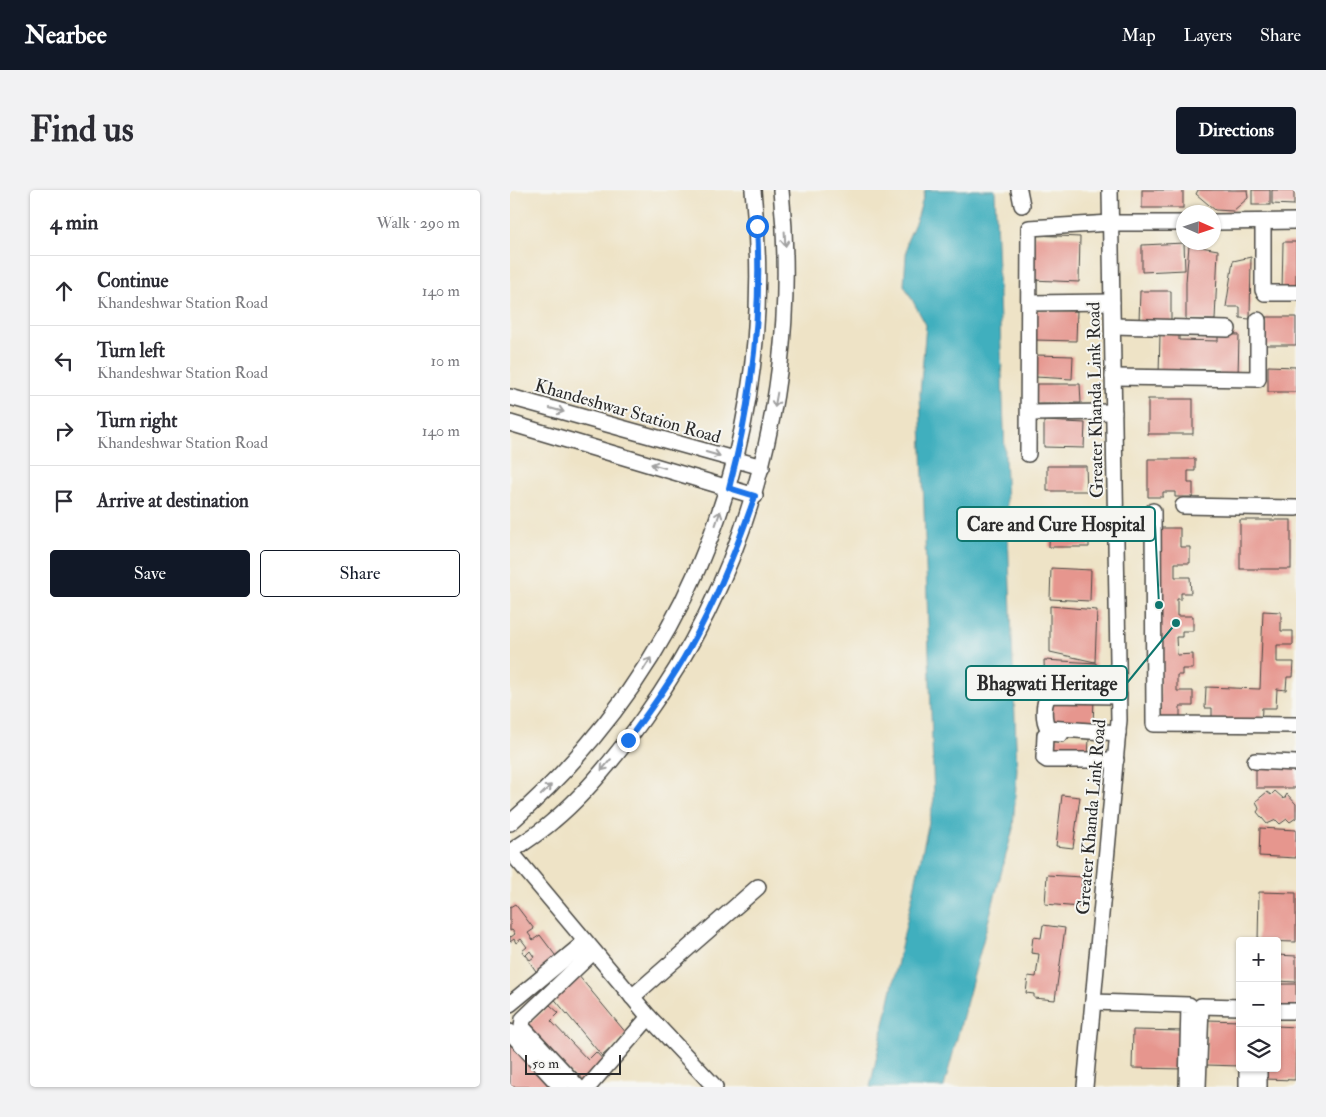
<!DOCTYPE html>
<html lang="en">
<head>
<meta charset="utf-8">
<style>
  :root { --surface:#fff; --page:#f2f2f3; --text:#2b2b33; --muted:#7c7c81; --line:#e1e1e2; --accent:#111827 }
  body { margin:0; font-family:"IM FELL Double Pica",serif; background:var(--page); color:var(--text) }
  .controls { position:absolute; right:15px; bottom:15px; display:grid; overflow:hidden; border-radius:5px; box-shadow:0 1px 4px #0004 }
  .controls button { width:45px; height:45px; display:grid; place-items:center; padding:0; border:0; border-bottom:1px solid var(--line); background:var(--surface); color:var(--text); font:25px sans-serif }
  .compass { position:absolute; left:666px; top:15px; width:45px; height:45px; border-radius:50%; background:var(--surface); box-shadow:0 1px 4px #0004; rotate:93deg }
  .scale { position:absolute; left:15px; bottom:12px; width:96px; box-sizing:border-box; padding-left:5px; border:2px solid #2b2b2b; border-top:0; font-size:14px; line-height:18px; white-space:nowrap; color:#2b2b2b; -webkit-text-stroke:4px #f6f6f2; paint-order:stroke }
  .stop { position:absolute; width:15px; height:15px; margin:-11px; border:4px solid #1a73e8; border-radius:50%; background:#fff }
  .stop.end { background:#1a73e8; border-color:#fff; box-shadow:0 1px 5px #0008 }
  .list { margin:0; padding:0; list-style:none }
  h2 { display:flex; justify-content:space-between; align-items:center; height:65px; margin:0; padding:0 20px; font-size:21px }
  h2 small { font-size:16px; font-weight:400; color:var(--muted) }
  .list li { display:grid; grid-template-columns:32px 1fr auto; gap:15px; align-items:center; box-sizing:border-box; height:70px; padding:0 20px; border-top:1px solid var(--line) }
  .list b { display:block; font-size:19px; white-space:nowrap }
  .list p { margin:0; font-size:16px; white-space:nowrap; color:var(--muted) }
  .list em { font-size:16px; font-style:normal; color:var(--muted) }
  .actions { display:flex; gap:10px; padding:15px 20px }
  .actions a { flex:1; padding:11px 0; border:1px solid var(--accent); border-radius:5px; text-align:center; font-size:18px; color:var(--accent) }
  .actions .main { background:var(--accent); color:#fff }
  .icon { flex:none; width:28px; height:28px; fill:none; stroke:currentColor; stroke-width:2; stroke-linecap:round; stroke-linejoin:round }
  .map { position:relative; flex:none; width:786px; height:897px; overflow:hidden; border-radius:5px }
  header { display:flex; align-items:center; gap:30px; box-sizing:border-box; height:70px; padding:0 25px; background:var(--accent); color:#fff }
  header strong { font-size:24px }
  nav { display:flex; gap:28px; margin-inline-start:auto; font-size:18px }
  .intro { display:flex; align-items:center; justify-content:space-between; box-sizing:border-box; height:120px; padding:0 30px }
  h1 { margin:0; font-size:35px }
  .button { padding:12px 22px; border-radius:5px; background:var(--accent); color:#fff; font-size:18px; font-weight:700 }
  main { display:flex; gap:30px; padding:0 30px }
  aside { flex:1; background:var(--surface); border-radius:5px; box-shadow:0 1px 4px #0004 }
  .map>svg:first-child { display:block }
  .water { fill:#41afbe; stroke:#366d74 }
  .building { fill:#e6968e; fill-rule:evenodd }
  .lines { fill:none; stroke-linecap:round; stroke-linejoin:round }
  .minor-casing { stroke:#484742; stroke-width:18 }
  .minor { stroke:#fff; stroke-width:15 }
  .oneway { stroke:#a0a0a0 }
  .route { stroke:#1a73e8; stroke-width:6 }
  .labels { text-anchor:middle; stroke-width:4; stroke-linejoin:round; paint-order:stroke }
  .street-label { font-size:18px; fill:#2b2b2b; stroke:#f6f6f2 }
  .leader { fill:none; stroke:#0f766e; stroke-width:2 }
  .callout-dot { fill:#0f766e; stroke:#f6f6f2; stroke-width:2 }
  .callout { fill:#f6f6f2; stroke:#0f766e; stroke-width:2 }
  .callout-label { font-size:19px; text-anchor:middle; font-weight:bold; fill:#2b2b2b }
</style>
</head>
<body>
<header>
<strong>Nearbee</strong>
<nav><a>Map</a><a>Layers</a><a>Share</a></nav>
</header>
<div class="intro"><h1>Find us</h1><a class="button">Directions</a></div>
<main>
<aside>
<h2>4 min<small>Walk · 290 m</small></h2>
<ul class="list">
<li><svg class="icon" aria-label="ahead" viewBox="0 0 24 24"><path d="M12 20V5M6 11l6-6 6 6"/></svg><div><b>Continue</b><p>Khandeshwar Station Road</p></div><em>140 m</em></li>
<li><svg class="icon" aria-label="left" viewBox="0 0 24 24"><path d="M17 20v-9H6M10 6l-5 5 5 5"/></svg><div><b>Turn left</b><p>Khandeshwar Station Road</p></div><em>10 m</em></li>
<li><svg class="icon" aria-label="right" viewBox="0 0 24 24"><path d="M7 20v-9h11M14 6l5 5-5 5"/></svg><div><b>Turn right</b><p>Khandeshwar Station Road</p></div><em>140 m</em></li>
<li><svg class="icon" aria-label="arrive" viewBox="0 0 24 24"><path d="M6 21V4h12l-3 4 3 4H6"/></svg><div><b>Arrive at destination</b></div></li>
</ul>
<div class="actions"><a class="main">Save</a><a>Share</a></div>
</aside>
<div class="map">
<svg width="786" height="897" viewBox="0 0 786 897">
  <rect width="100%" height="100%" fill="#f6f6f2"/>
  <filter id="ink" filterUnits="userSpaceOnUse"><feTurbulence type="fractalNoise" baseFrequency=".02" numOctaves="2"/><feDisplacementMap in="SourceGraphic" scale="10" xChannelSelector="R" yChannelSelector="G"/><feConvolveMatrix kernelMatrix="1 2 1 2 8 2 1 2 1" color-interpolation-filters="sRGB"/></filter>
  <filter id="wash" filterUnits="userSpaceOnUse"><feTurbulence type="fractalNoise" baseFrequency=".0096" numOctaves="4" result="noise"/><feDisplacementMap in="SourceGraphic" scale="20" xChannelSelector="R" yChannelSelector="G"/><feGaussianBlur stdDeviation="1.12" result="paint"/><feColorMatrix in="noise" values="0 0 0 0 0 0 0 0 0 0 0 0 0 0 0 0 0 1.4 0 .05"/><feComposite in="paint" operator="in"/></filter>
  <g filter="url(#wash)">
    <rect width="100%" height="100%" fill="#eee3c6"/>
    <path class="water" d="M415,0h70l22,580 -4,59 -69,258h-74l64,-288 -14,-406 6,-68 -22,-40 3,-44 11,-25z"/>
    <g id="blocks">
      <g class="building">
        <rect x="632" y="0" width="41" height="18"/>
        <path d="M688,0h49l1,8 -15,13 -18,-1 -19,-16z"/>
        <rect x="742" y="0" width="18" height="15"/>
        <path d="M762,0h22v15l-22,-1z"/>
        <path d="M524,45l46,2 -1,45 -47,-2z"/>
        <path d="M773,52h13v50l-14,-1z"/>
        <path d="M674,53l1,27 -43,2v-27z"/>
        <path d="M679,55l29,5 -3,70h-29v-38z"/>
        <path d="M741,67l-1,62 -10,-1v-11h-14l7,-46z"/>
        <path d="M630,101h31v31h-32z"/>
        <path d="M524,120l43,1 -1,30 -42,-1z"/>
        <path d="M756,127h30v28h-31z"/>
        <path d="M650,144h19v6l39,1v-7l21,1 -1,41h-19v-6l-38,-1v6h-22z"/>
        <path d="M526,165l37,1 -1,23 -37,-2z"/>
        <path d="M758,176l28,1v25h-28z"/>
        <path d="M523,194h47l1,19h-48z"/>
        <rect x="638" y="209" width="45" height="35"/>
        <path d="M534,231l41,2 -1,25 -40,-1z"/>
        <path d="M638,269h47v12h-7v12h5v14h-18v-5h-12v5h-15z"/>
        <path d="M537,276h39l1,25h-40z"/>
        <path d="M540,323h39v34h-40z"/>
        <rect x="730" y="330" width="51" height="49"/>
        <path d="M648,338h22v19h10v16h-15v14h15l1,16h-10v6h-4v17h16v15h-11v6h-6l1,18 16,-1v15h-11v6h-5v16h16v15h-13v14l-20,1z"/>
        <path d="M541,378l40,2 -1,31 -40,-2z"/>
        <path d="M540,416l47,4 -2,52 -45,-10z"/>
        <path d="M753,421l18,1v19h12v14h-16v17h17l-1,15h-6l-1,13 -9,-1 -1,19h-14l-1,17 -49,-2v-15h-7l1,-21 54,2z"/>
        <path d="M534,470l52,3v30l-51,-1z"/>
        <path d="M541,508h43l-1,28 -45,-1z"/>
        <path d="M538,546l41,3 -1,18h-40z"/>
        <path d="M786,574v24h-40v-23z"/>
        <path d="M765,601l9,8 3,-5 9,10v14l-6,4 -3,-3 -7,5 -4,-4 -9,4 -10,-12 2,-3 -3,-8 11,-9 4,3z"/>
        <path d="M552,605l18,2 -7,51 -17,-2z"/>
        <path d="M750,638l36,2v28l-37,-2z"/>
        <path d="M537,685l35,2 -2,30 -35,-3z"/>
        <path d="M749,702l37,1v49l-38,-1z"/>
        <path d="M5,714l19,25 -6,4 5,7 7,-5 18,24 -20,15 -16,-23 5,-4 -6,-8 -5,4 -2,-4 -4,3v-6l1,1 4,-3 -3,-4 -2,1v-24zM20,761l4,6 -4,3 -4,-5z"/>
        <path d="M533,735l22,3 -10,72 -21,-2v-4l-8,-1 2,-17 8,1 3,-23 -8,-1 2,-16 8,1z"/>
        <path d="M767,765l19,1v26l-19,-1z"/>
        <path d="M68,785l49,59 -25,22 -50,-60z"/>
        <path d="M767,794h19v26l-19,-1z"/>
        <path d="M40,815l9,8 -8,8 37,39 8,-8 10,11 -23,24 -57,-60z"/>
        <path d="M698,830l32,1v45l-34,-1z"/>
        <path d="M767,836l19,1 -1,53 -31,-1 1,-11h12z"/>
        <path d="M623,840l52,1 -1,38 -52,-1z"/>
        <path d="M0,846l46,51h-44l-2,-2z"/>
      </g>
    </g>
  </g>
  <g filter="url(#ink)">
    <use href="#blocks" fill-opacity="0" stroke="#484742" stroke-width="1"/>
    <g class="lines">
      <defs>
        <g id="minor">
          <path d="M509,0l3,15"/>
          <path d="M704,32l82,-1"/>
          <path d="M753,32v68l2,3h31"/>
          <path d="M519,113l83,-1"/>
          <path d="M603,136l115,3"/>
          <path d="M603,187l145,2v-59"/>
          <path d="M0,207l252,70"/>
          <path d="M519,223l85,-1"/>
          <path d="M0,233l245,73"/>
          <path d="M518,264l1,-226 82,-5h73"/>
          <path d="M673,316l113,2"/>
          <path d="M643,321l1,213 142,1"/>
          <path d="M608,543l-70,-5c-5,-8 -5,-24 0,-31l5,-2 66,1"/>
          <path d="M551,544l-13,-1 -3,2 -1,23 3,2h69"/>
          <path d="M745,571l41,2"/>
          <path d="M0,633c185,-162 269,-390 243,-633"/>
          <path d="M0,661l139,166 66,70"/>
          <path d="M0,662c14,-10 30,-19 43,-31 34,-28 64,-66 90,-102 111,-154 157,-340 138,-529"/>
          <path d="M122,807l126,-110"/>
          <path d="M583,812l96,3 -2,82"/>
          <path d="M0,814l75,-62"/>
          <path d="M767,821h19"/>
          <path d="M0,842l51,55"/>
          <path d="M68,897l-56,-60 1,-8 70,-67"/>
          <path d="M78,897l61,-70"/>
          <path d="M575,897l34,-367 -9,-530"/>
          <path d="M688,897l3,-81 39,1"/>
          <path d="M737,897v-19"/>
          <path d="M749,897v-19"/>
        </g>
      </defs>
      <use href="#minor" class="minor-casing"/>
      <use href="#minor" class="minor"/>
    </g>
    <defs><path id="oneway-shaft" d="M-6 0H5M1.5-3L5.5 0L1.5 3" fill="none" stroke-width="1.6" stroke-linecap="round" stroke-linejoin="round" transform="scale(1.25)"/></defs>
    <g class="oneway">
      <use href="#oneway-shaft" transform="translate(275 49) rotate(87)"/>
      <use href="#oneway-shaft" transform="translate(266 210) rotate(100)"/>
      <use href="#oneway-shaft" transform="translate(47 220) rotate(16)"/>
      <use href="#oneway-shaft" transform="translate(203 264) rotate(16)"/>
      <use href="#oneway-shaft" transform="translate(148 276) rotate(-164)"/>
      <use href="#oneway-shaft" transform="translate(208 328) rotate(-71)"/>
      <use href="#oneway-shaft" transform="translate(137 474) rotate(-58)"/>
      <use href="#oneway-shaft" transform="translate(96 575) rotate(130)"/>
      <use href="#oneway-shaft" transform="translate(36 600) rotate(-45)"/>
    </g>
  </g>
  <g class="lines" filter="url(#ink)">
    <path class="route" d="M118,550c22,-30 44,-60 62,-93 27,-48 47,-99 65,-151l-26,-8c23,-87 33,-173 28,-262"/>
  </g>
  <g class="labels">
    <g class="street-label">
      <text transform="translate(585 210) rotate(-91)" y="6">Greater Khanda Link Road</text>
      <text transform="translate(118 221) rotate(16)" y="6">Khandeshwar Station Road</text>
      <text transform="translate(581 627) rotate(-85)" y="6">Greater Khanda Link Road</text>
    </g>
  </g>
  <path class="leader" d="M649 415L645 334M666 433L617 493"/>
  <g class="callout-dot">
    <circle cx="649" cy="415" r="5"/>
    <circle cx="666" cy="433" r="5"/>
  </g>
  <g class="callout">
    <rect x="447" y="317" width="198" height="34" rx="5"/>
    <rect x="456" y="476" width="161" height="34" rx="5"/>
  </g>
  <g class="callout-label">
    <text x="546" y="341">Care and Cure Hospital</text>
    <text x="537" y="500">Bhagwati Heritage</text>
  </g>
</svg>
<div class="controls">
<button>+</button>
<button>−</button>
<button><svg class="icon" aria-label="layers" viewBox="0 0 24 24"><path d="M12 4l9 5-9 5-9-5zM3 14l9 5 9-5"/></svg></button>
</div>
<svg class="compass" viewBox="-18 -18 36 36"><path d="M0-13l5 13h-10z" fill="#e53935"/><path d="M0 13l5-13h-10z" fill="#7c7c81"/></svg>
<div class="scale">50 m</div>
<div class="stop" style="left:247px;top:36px"></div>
<div class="stop end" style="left:118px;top:550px"></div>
</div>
</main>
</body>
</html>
